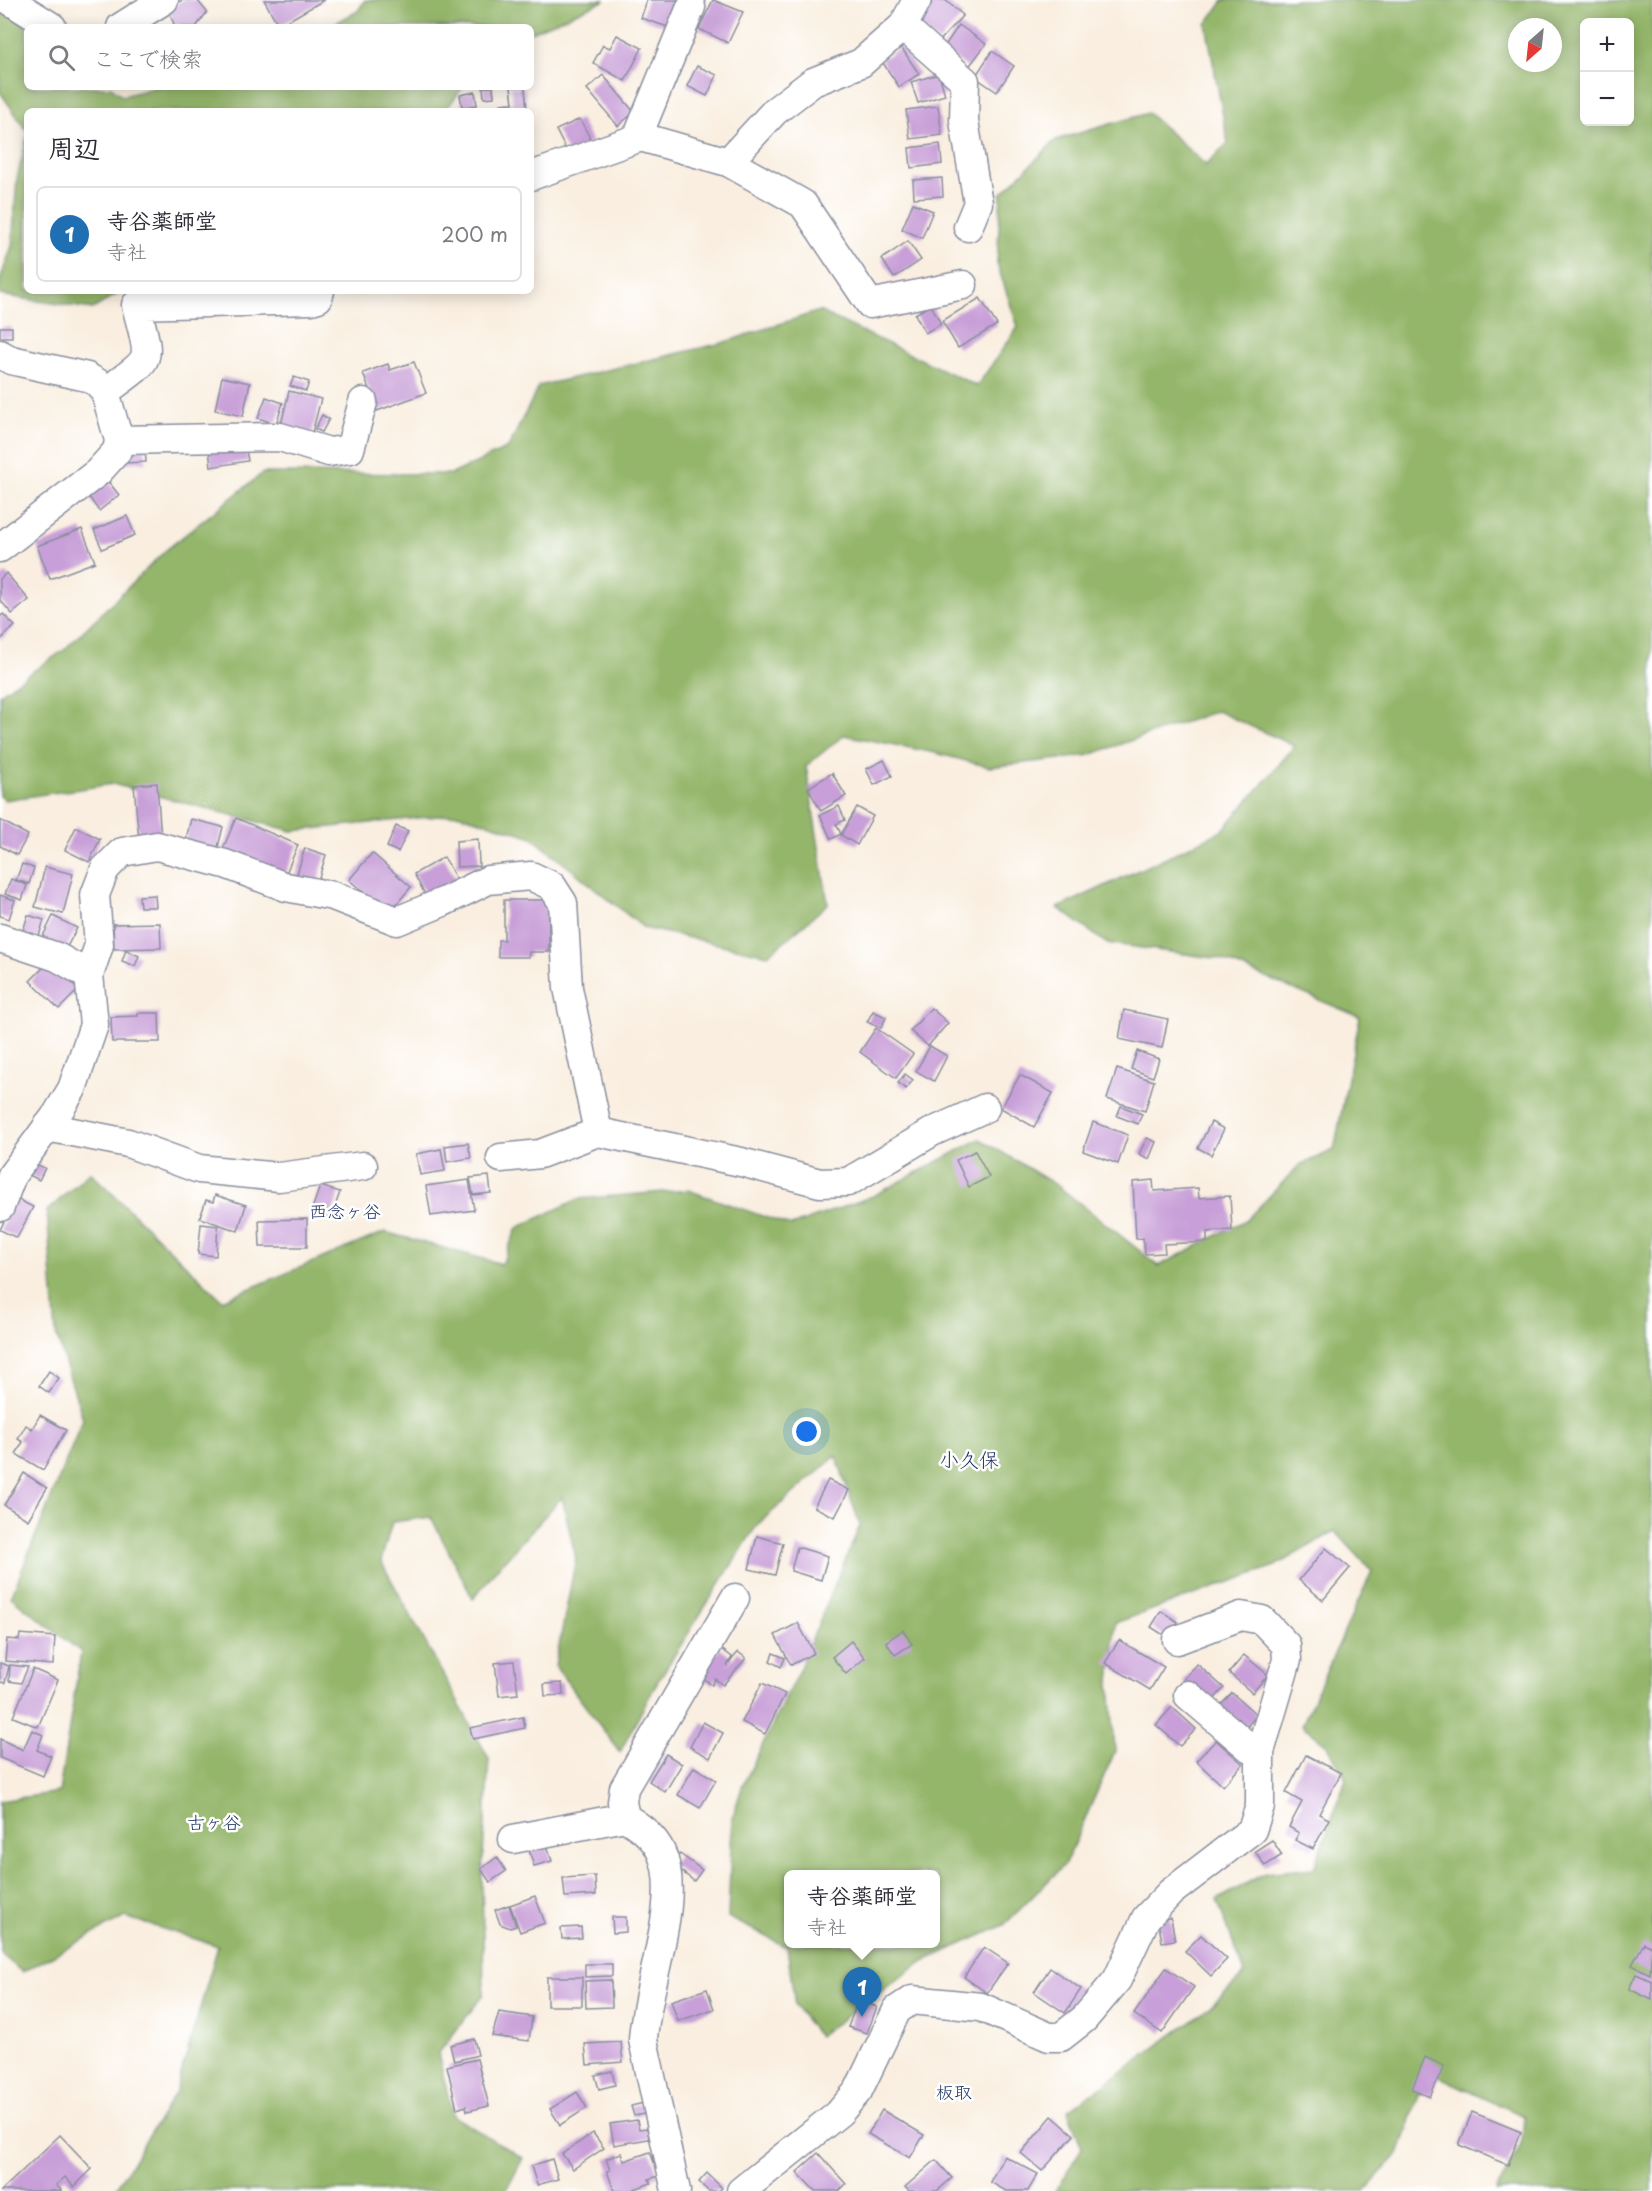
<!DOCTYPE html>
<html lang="ja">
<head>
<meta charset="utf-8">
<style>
  :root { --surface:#fff; --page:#f2f2f3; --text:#2b2b33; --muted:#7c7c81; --line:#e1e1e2; --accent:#1f6fb2 }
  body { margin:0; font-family:"Playpen Sans","Klee One",sans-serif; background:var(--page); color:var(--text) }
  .controls { position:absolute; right:18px; top:18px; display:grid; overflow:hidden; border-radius:9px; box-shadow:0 3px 15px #0003 }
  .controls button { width:54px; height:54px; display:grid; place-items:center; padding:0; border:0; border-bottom:2px solid var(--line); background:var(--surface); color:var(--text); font:30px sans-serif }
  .compass { position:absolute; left:1508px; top:18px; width:54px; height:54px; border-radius:50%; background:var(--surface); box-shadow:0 3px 15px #0003; rotate:207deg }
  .you { position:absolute; left:807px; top:1432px; width:21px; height:21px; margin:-15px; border:4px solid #fff; border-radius:50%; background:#1a73e8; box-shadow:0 0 0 9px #1a73e833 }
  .badge { display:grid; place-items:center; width:39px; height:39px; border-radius:50%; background:var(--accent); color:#fff; font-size:20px; font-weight:700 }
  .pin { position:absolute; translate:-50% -50px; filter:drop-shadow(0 2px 3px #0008) }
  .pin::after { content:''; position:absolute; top:32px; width:21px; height:18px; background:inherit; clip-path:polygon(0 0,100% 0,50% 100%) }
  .popup { position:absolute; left:784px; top:1870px; width:156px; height:78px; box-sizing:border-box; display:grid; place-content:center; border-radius:9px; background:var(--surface); filter:drop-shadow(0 2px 4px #0005); font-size:20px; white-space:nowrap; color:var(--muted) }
  .popup b { font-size:22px; color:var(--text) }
  .popup::after { content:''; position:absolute; left:50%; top:100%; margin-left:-12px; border:12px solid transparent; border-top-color:var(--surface) }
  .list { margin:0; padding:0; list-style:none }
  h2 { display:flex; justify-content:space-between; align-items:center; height:78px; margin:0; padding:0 24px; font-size:26px }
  h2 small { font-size:20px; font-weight:400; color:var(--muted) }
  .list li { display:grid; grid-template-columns:39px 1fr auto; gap:18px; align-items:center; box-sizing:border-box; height:96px; margin:0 12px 12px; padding:0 12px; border:2px solid var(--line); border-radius:9px }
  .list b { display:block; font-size:22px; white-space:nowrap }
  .list p { margin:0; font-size:20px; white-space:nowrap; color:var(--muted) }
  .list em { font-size:20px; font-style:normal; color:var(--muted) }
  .icon { flex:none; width:33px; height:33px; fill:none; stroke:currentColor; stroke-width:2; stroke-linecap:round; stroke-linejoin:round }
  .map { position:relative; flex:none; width:1652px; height:2191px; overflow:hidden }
  .search { position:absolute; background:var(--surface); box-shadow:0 3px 15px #0003; left:24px; top:24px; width:510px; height:66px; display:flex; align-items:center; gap:15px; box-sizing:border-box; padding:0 21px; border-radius:9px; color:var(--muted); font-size:22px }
  .panel { position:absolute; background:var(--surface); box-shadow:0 3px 15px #0003; left:24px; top:108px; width:510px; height:186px; border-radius:9px }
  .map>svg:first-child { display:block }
  .forest { fill:#94b66a; stroke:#587264; stroke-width:1.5; fill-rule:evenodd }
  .building { fill:#c89fd8 }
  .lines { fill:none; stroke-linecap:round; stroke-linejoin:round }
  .minor-casing { stroke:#8a8e9e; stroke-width:31 }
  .minor { stroke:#fff; stroke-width:28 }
  .labels { text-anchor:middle; stroke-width:5; stroke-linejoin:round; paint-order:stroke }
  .neighbourhood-label { font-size:18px; fill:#1b2f5e; stroke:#fff }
  .quarter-label { font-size:20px; fill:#1b2f5e; stroke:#fff }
</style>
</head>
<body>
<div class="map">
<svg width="1652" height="2191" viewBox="0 0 1652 2191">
  <rect width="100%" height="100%" fill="#fff"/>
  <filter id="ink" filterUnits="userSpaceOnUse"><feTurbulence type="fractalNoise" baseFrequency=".0167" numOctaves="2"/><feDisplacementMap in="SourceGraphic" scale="12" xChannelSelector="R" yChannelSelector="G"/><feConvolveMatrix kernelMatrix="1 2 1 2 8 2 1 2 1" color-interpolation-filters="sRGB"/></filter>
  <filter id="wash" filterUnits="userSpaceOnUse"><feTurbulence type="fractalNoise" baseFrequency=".008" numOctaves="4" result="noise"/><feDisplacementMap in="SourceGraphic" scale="24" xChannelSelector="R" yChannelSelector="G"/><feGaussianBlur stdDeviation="1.35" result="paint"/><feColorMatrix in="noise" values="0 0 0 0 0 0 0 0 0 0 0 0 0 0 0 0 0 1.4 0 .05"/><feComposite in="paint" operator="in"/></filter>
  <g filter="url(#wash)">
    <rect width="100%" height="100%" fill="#f9eedf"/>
    <g class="forest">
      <path d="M0,0l27,27v60h84l12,9 33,-9h307l-18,24h-418v20l-27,-39z"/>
      <path d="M365,0h241l-75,32v-5h-203l30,-16z"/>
      <path d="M1224,0h428v2191h-156l26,-46 2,-29 -97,-45 -27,81 -35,39h-310l27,-43 -14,-37 141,-103 36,-34 -28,-74 48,-27 49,-5 32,-89 -18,-33 -26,-21 70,-154 -37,-40 -60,35 -160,57 -5,60 5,68 -50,113 -61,61 -80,36 -106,75 -23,-30 -8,-59 -59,-30 4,-97 10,-33 57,-117 61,-145 -24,-69 -79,69 -101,159 -36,68 -65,-86 21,-107 -14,-62 -68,75 -21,27 -42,-82 -39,5 -11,39 108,198 -7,114 2,121 -46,60 15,62 70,42 -17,33h-392l62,-99 42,-146 -93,-29 -103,55 -22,-19v-152l59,-9 22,-140 -70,-55 72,-178 -27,-85 -9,-123 43,-39 132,128 163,-68 117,32 15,-36 61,-29 110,-9 103,36 82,-30 107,-57 78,47 101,80 87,-46 54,-55 34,-15 26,-133 -139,-58 -115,-16 -48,-35 164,-77 73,-85 -78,-35 -131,45 -97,11 -53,-14 -92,-18 -38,31 22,138 -60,51 -124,-27 -114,-92 -73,-22 -165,17 -179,-47 -108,16 -5,-4v-102l64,-44 102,-100 97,-77 189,1 56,-26 31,-62 183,-43 97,-32 158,75 41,-59 -21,-63 4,-70 55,-54 92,-27 58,52 22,-22 -22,-119zM1584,22h46v100h-46zM1517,27h36v36h-36zM788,1874h148v70h-148z"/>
      <path d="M27,136v155h95l-29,18 -93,-14v-15l12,-34 5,-67z"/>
    </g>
    <g id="blocks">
      <g class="building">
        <path d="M182,0h15l10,12 -11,15h-21l-6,-16z"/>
        <path d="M264,0h60l-45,26z"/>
        <path d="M647,0h31l-10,27 -27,-9z"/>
        <path d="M713,0l30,12 -15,31 -29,-14z"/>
        <path d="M928,0h17l18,15 -24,27 -27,-23z"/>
        <path d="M959,25l27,19 -18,24 -26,-18z"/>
        <path d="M617,35l25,13 -17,33 -32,-18 10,-18 7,3z"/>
        <path d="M901,47l18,27 -20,13 -18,-27z"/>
        <path d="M992,51l22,15 -17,26 -22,-15z"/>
        <path d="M697,66l20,9 -10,21 -20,-10z"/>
        <path d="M939,74l6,21 -27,8 -7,-21z"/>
        <path d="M603,75l31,37 -16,14 -31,-37z"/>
        <path d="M483,87h10l1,10 -10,1z"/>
        <path d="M511,87h14l2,24h-26v-7l12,-1z"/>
        <path d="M475,92l2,13 -15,2 -2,-12z"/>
        <path d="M938,106l4,29 -32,4 -4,-29z"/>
        <path d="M580,119l12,23 -24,12 -12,-24z"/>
        <path d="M940,144l2,20 -31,4 -2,-20z"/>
        <path d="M942,178l1,18 -29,2 -1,-18z"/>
        <path d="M913,203l20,8 -11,27 -20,-9z"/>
        <path d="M908,241l13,19 -27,18 -12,-19z"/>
        <path d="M980,298l17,27 -39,23 -16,-27z"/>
        <path d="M931,305l10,19 -16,9 -10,-19z"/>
        <rect x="0" y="327" width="12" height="10"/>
        <path d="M414,362l12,31 -49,18 -14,-38 25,-9 2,6z"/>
        <path d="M222,377l28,6 -7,33 -28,-6z"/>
        <path d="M294,377l15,5 -3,9 -16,-5z"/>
        <path d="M289,391l32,8 -9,34 -31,-8z"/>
        <path d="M266,397l17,6 -7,21 -18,-6z"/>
        <path d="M322,415l7,4 -7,13 -7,-3z"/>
        <path d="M245,444l3,17 -37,6 -2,-18z"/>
        <path d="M145,447l1,15 -24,1v-14z"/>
        <path d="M108,481l11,14 -20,16 -11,-15z"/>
        <path d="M127,516l8,19 -33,14 -8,-19z"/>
        <path d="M82,529l13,33 -45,17 -13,-33z"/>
        <path d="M6,573l23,27 -17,14 -12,-14v-21z"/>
        <path d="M3,614l12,12 -15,14v-23z"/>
        <path d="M884,760l8,16 -18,9 -8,-16z"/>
        <path d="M832,773l14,23 -25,15 -13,-23z"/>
        <path d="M157,783l4,56 -22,2 -5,-56z"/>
        <path d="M839,806l6,14 -9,4 5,10 -10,5 -11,-24z"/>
        <path d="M857,807l16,9 -16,29 -16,-10z"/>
        <path d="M236,818l62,27 -14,33 -62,-27z"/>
        <path d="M191,819l32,8 -6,24 -32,-8z"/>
        <path d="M0,820l28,15 -11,20 -17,-9z"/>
        <path d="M396,826l12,5 -10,21 -11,-5z"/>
        <path d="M76,827l24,12 -11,23 -24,-12z"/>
        <path d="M478,839l1,27 -22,1 -1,-26z"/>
        <path d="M305,848l21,7 -9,29 -21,-7z"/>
        <path d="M372,853l39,34 -22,26 -40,-33z"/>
        <path d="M444,857l12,22 -30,17 -12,-22z"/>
        <path d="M22,864l12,4 -5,16 -13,-4z"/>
        <path d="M45,867l28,7 -10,40 -28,-7z"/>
        <path d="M11,879l16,6 -5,15 -17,-6z"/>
        <path d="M0,895l15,5 -6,19 -9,-3z"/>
        <path d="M155,895l1,12h-16l-1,-11z"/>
        <path d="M504,900h45v52h-20v5h-31v-17h6z"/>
        <path d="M28,915l16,5 -6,19 -16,-5z"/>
        <path d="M53,916l24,12 -14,26 -23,-12z"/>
        <path d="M160,923l1,25 -47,1 -1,-25z"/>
        <path d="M126,950l13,6 -4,10 -13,-5z"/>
        <path d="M48,963l31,26 -20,20 -29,-28z"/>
        <path d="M931,1008l17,15 -20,23 -18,-15z"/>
        <path d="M1124,1010l44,9 -6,29 -43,-9z"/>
        <path d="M873,1011l13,6 -5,11 -14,-6z"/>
        <path d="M138,1013h21l1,29h-48l-1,-25 27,-1z"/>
        <path d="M876,1028l37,26 -17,24 -36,-26z"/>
        <path d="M930,1046l17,10 -13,25 -18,-10z"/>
        <path d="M1137,1051l22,8 -6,18 -22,-8z"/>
        <path d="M1117,1069l37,12 -9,30 -38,-12z"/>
        <path d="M905,1074l8,6 -7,9 -8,-6z"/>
        <path d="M1020,1075l33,18 -19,34 -33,-19z"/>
        <path d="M1121,1106l21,8 -4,10 -21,-8z"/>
        <path d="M1093,1122l35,13 -10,29 -35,-13z"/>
        <path d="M1211,1122l13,7 -13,26 -13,-7z"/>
        <path d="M1147,1138l9,4 -7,17 -10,-5z"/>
        <path d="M468,1143l3,15 -24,4 -2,-16z"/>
        <path d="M441,1149l4,22 -25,4 -4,-21z"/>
        <path d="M975,1151l14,26 -20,10 -13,-27z"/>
        <path d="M29,1161l16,7 -6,12 -16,-8z"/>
        <path d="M489,1176l2,17 -18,2 -3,-17z"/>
        <path d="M469,1180l5,30 -43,6 -5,-30z"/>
        <path d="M1153,1180l1,11 44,-3 1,10 31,-2 2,34 -25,2v10l-43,2 1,9 -20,1 -2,-16 -7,1 -3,-57z"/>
        <path d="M320,1186l20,6 -9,26 -20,-6z"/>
        <path d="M215,1195l31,10 -8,26 -38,-13 6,-18 7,2z"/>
        <path d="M15,1198l18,9 -16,31 -17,-8z"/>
        <path d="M307,1219v28h-47l-1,-27z"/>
        <path d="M201,1224l17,2 -2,30 -18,-2z"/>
        <path d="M49,1371l10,7 -10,15 -10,-7z"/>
        <path d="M40,1415l26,15 -23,40 -27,-16 7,-12 -5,-3 8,-14 6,4z"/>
        <path d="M24,1473l23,15 -19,32 -24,-15z"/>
        <path d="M828,1480l21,10 -14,27 -21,-10z"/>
        <path d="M757,1536l26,7 -8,32 -26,-6z"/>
        <path d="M797,1547l31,9 -7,24 -30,-9z"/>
        <path d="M1326,1548l24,20 -27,32 -24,-20z"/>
        <path d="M1161,1611l17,11 -10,16 -17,-11z"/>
        <path d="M798,1623l16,30 -23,12 -16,-30z"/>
        <path d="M903,1630l9,14 -17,11 -9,-13z"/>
        <path d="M20,1634l35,3 -2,28 -48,-4 2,-22 12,1z"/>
        <path d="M1119,1640l45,27 -14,23 -45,-27z"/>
        <path d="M851,1641l14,17 -19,16 -14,-17z"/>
        <path d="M720,1648l12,9 -5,9 11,-14 8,6 -23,27 -8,-6 -3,6 -13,-10z"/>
        <path d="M773,1653l12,5 -4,9 -11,-6z"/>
        <path d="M1244,1655l24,20 -16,18 -23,-20z"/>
        <path d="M514,1661l4,33 -19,2 -4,-33z"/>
        <path d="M0,1663l9,3 -4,17 -5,-1z"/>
        <path d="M1197,1664l27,24 -15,17 -27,-24z"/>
        <path d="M10,1665l18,2 -7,16 -12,-2z"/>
        <path d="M33,1669l25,11 -20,47 -25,-10z"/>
        <path d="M562,1683l1,12 -18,1 -1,-12z"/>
        <path d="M762,1683l23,11 -20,40 -23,-12z"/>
        <path d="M1232,1693l25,22 -13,15 -25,-23z"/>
        <path d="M1172,1707l24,22 -16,17 -24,-21z"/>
        <path d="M523,1717l2,11 -52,11 -3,-11z"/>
        <path d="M703,1722l20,11 -13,25 -20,-11z"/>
        <path d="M32,1730l11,5 -6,15 14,6 -8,20 -43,-18v-19l23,11z"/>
        <path d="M1216,1740l27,24 -20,22 -27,-25z"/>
        <path d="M666,1754l16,10 -17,28 -16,-11z"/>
        <path d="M1306,1755l35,18 -22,41 10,5 -16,30 -18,-9 4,-7 -10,-6 13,-25 -16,-9z"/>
        <path d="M694,1767l22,13 -16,28 -22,-13z"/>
        <path d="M1272,1840l10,15 -17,11 -10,-15z"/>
        <path d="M547,1845l5,16 -18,5 -5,-16z"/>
        <path d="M680,1854l22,16 -8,11 -22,-17z"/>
        <path d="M497,1857l9,14 -16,11 -9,-13z"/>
        <path d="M595,1876l1,19 -31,2 -2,-19z"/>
        <path d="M535,1896l10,27 -25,9 -10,-27z"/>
        <path d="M509,1905l7,21 -6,2 -10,-4 -5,-14z"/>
        <path d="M612,1917h14v15l-13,1z"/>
        <path d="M1171,1918l4,22 -13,2 -4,-22z"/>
        <path d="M581,1927l1,11 -20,1 -1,-11z"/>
        <path d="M1201,1935l26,24 -16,17 -26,-25z"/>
        <path d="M1644,1943l8,4 -2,27 -18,-9z"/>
        <path d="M984,1947l24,16 -21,30 -23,-16z"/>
        <path d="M585,1964h27v12l-27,1z"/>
        <path d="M1050,1968l31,21 -16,24 -31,-21z"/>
        <path d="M1166,1968l28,19 -32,46 -28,-19z"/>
        <path d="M1636,1974l16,7v19l-23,-11z"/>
        <rect x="547" y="1977" width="35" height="29"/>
        <path d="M611,1980l1,27 -26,1 -1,-27z"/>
        <path d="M707,1989l7,20 -36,12 -7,-20z"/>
        <path d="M858,2000l19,7 -10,26 -19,-6z"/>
        <path d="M499,2012l33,5 -3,24 -37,-5z"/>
        <path d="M474,2039l4,16 -24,6 -4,-16z"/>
        <path d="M621,2042l2,20 -36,3 -2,-21z"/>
        <path d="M1425,2057l19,9 -14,31 -18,-8z"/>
        <path d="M477,2059l12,47 -22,5 -1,-5 -9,3 -10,-43z"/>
        <path d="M612,2071l3,14 -16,4 -4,-14z"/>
        <path d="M577,2092l10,16 -27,17 -10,-16z"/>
        <path d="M648,2102l2,11 -16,3 -3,-10z"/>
        <path d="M882,2110l42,25 -14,23 -42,-24z"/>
        <path d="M1472,2112l49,20 -13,33 -49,-20z"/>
        <path d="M1052,2116l22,19 -32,36 -21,-18z"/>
        <path d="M637,2120l2,9 8,-1 2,11 -35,6 -4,-21z"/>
        <path d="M593,2133l11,15 -31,21 -11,-15z"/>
        <path d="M60,2135l32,34 -18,18 -9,-10 -9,8 6,6h-61z"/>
        <path d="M650,2152l9,24 -10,3 2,4 -22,8h-15l-7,-20 3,-1 -4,-11 15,-6 3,8z"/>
        <path d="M818,2153l28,31 -7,7h-24l-18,-19z"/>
        <path d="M1004,2156l34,18 -10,17h-22l-16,-9z"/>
        <path d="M552,2159l6,20 -21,6 -6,-19z"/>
        <path d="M936,2160l16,18 -15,13h-28l-4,-4z"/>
        <path d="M707,2173l15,15 -3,3h-11l-9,-9z"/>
      </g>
    </g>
  </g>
  <g filter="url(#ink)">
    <use href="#blocks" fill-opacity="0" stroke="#8a8e9e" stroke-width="1.5"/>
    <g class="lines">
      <defs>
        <g id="minor">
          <path d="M9,0l43,27"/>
          <path d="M903,26l62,55 -1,40 14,82 -10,24"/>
          <path d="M121,27l43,-27"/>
          <path d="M637,138l54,-131"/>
          <path d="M728,162l47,-51 38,-29 48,-19 42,-37 14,-26"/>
          <path d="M531,176l110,-39 87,25 75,42 67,100 93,-19"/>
          <path d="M0,354l11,6 76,17 11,6 7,9 14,48 -2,11 -19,21 -98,76"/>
          <path d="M105,392c50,-37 46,-27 31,-87l175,-5 7,-2 2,-7"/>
          <path d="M119,440l161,-3 49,15 21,-3 13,-47"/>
          <path d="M0,938l57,19 32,18 5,50 -22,64 -15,25 -45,61 -12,32"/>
          <path d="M89,975l10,-30 -4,-50 10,-26 17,-17 35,-6 68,18 61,23 47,9 64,25 46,-19 45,-22 43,-4 21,10 11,17 5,85 30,144"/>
          <path d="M47,1127l81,16 71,26 80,8 84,-11"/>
          <path d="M501,1158l39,-4 58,-22 143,30 79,21 28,-1 84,-50 53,-24"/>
          <path d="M1188,1695l63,54 9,3"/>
          <path d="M513,1839l112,-22"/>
          <path d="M676,2191l-33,-151c2,-52 40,-142 18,-188 -7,-16 -22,-26 -36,-35l-3,-15 2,-14 111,-190"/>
          <path d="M741,2191l99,-79 18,-21 39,-81 15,-10 69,7 68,30h12l23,-18 33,-39 29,-62 25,-26 81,-62 8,-24v-54l27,-92 -1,-15 -24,-25 -21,-4 -64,24"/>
        </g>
      </defs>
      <use href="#minor" class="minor-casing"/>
      <use href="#minor" class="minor"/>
    </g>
  </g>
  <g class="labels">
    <g class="neighbourhood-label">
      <text x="345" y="1218">西念ヶ谷</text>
      <text x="214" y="1829">古ヶ谷</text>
      <text x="954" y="2099">板取</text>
    </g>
    <g class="quarter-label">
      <text x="969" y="1467">小久保</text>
    </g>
  </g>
</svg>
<div class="controls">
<button>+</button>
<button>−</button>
</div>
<svg class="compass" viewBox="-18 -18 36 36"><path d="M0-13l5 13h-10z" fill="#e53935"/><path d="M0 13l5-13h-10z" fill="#7c7c81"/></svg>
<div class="you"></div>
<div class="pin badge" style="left:862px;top:2017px">1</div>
<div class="popup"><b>寺谷薬師堂</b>寺社</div>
<div class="search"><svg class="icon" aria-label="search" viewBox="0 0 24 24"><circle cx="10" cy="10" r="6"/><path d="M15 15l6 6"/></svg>ここで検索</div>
<section class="panel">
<h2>周辺<small></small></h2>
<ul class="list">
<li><span class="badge">1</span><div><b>寺谷薬師堂</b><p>寺社</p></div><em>200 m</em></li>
</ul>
</section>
</div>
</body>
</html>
